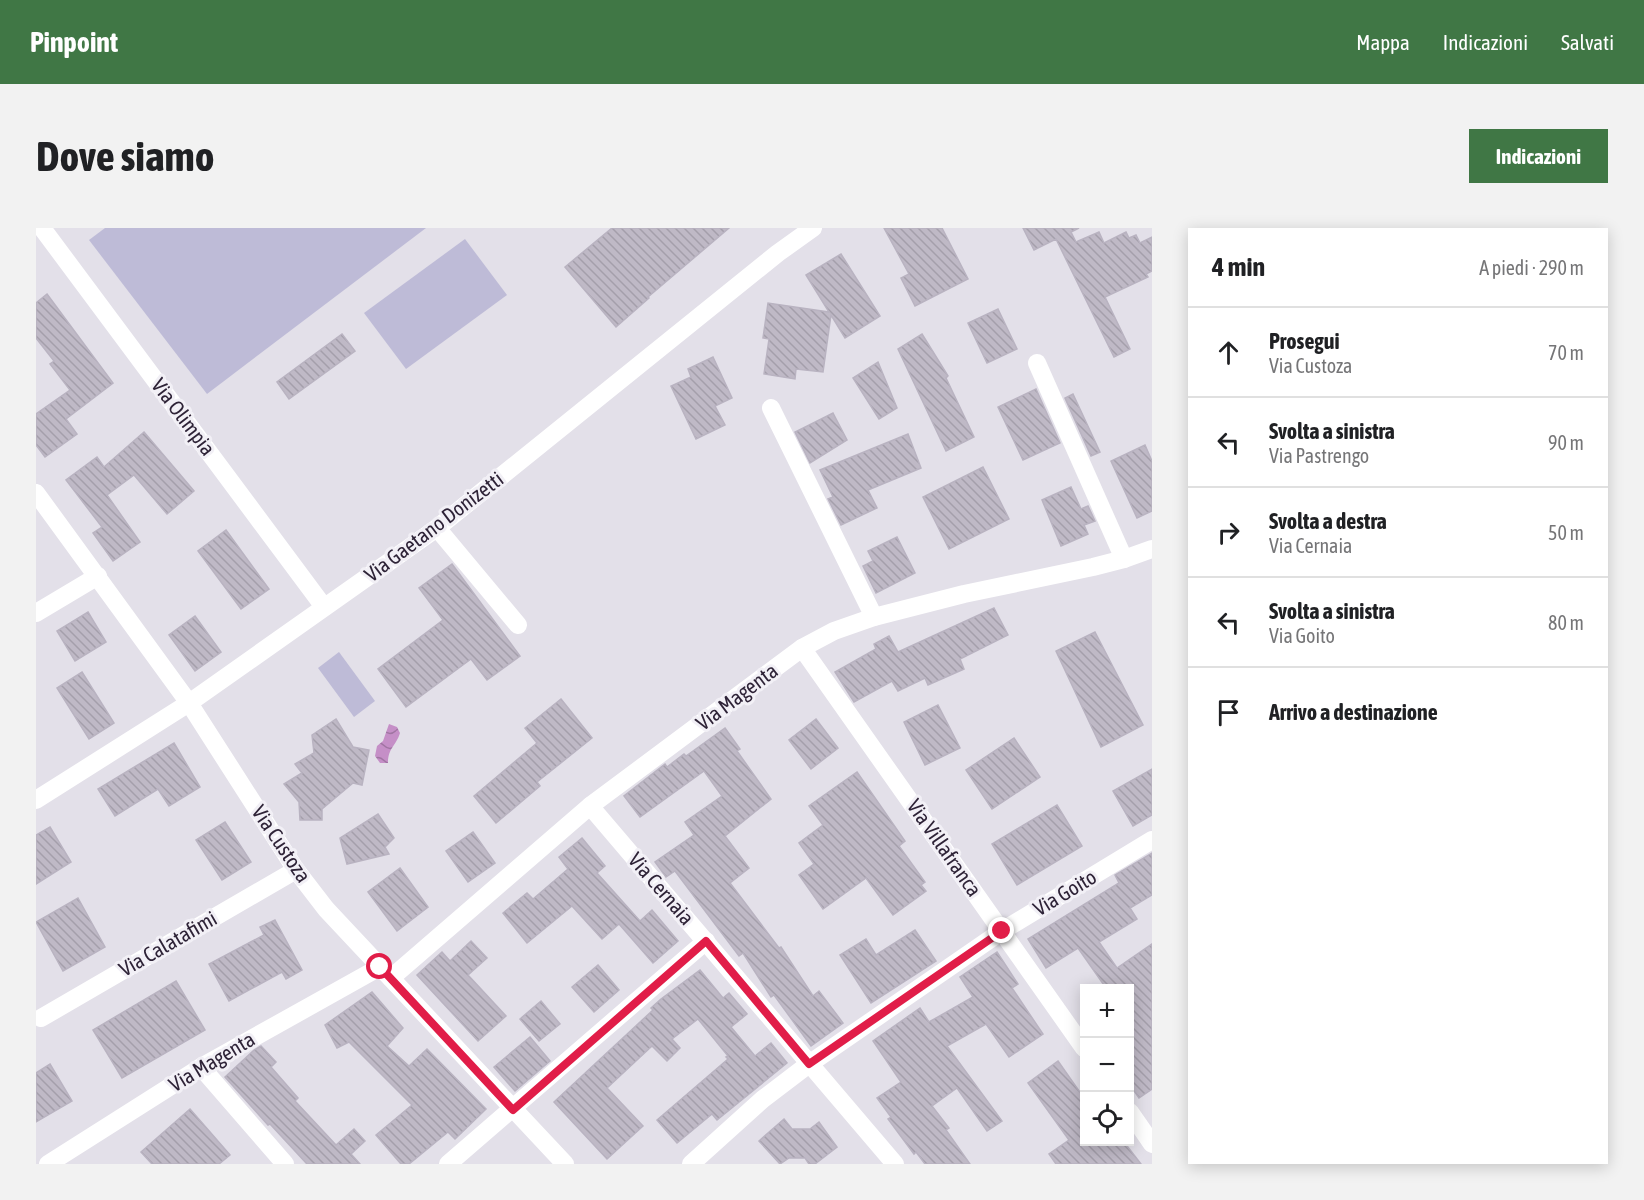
<!DOCTYPE html>
<html lang="it">
<head>
<meta charset="utf-8">
<style>
  :root { --surface:#fff; --page:#f2f2f2; --text:#202124; --muted:#757577; --line:#e0e0e0; --accent:#407745 }
  body { margin:0; font-family:"Asap Condensed",sans-serif; background:var(--page); color:var(--text) }
  .controls { position:absolute; right:18px; bottom:18px; display:grid; overflow:hidden; border-radius:0px; box-shadow:0 3px 15px #0003 }
  .controls button { width:54px; height:54px; display:grid; place-items:center; padding:0; border:0; border-bottom:2px solid var(--line); background:var(--surface); color:var(--text); font:30px sans-serif }
  .stop { position:absolute; width:18px; height:18px; margin:-14px; border:4px solid #e11d48; border-radius:50%; background:#fff }
  .stop.end { background:#e11d48; border-color:#fff; box-shadow:0 2px 6px #0008 }
  .list { margin:0; padding:0; list-style:none }
  h2 { display:flex; justify-content:space-between; align-items:center; height:78px; margin:0; padding:0 24px; font-size:26px }
  h2 small { font-size:20px; font-weight:400; color:var(--muted) }
  .list li { display:grid; grid-template-columns:39px 1fr auto; gap:18px; align-items:center; box-sizing:border-box; height:90px; padding:0 24px; border-top:2px solid var(--line) }
  .list b { display:block; font-size:22px; white-space:nowrap }
  .list p { margin:0; font-size:20px; white-space:nowrap; color:var(--muted) }
  .list em { font-size:20px; font-style:normal; color:var(--muted) }
  .icon { flex:none; width:33px; height:33px; fill:none; stroke:currentColor; stroke-width:2; stroke-linecap:round; stroke-linejoin:round }
  .map { position:relative; flex:none; width:1116px; height:936px; overflow:hidden; border-radius:0px }
  header { display:flex; align-items:center; gap:36px; box-sizing:border-box; height:84px; padding:0 30px; background:var(--accent); color:#fff }
  header strong { font-size:28px }
  nav { display:flex; gap:33px; margin-inline-start:auto; font-size:21px }
  .intro { display:flex; align-items:center; justify-content:space-between; box-sizing:border-box; height:144px; padding:0 36px }
  h1 { margin:0; font-size:42px }
  .button { padding:15px 27px; border-radius:0px; background:var(--accent); color:#fff; font-size:21px; font-weight:700 }
  main { display:flex; gap:36px; padding:0 36px }
  aside { flex:1; background:var(--surface); border-radius:0px; box-shadow:0 3px 15px #0003 }
  .map>svg:first-child { display:block }
  .green { fill:#bebbd7 }
  .water { fill:url(#water-waves) }
  .building { fill:url(#building-back-hatch); stroke:#b9b3c1; stroke-width:1.5 }
  .lines { fill:none; stroke-linecap:round; stroke-linejoin:round }
  .minor { stroke:#fff; stroke-width:18 }
  .route { stroke:#e11d48; stroke-width:8 }
  .labels { text-anchor:middle; stroke-width:6; stroke-linejoin:round; paint-order:stroke }
  .street-label { font-size:21px; fill:#2e2337; stroke:#f2f0f6 }
</style>
</head>
<body>
<header>
<strong>Pinpoint</strong>
<nav><a>Mappa</a><a>Indicazioni</a><a>Salvati</a></nav>
</header>
<div class="intro"><h1>Dove siamo</h1><a class="button">Indicazioni</a></div>
<main>
<div class="map">
<svg width="1116" height="936" viewBox="0 0 1116 936">
  <defs>
    <pattern id="water-waves" width="16" height="10" patternUnits="userSpaceOnUse" patternTransform="scale(1.5)"><rect width="16" height="10" fill="#c58fc7"/><path d="M0 5q4-4 8 0t8 0" fill="none" stroke="#a074a2"/></pattern>
    <pattern id="building-back-hatch" width="6" height="6" patternUnits="userSpaceOnUse" patternTransform="scale(1.5)"><rect width="6" height="6" fill="#bfb9c6"/><path d="M-1 5l2 2M0 0l6 6M5-1l2 2" fill="none" stroke="#a49fab"/></pattern>
  </defs>
  <rect width="100%" height="100%" fill="#e3e0e9"/>
  <g class="green">
    <path d="M69,0h321l-219,166 -118,-154z"/>
    <path d="M429,11l42,56 -101,74 -42,-56z"/>
    <path d="M303,424l36,49 -21,16 -36,-49z"/>
  </g>
  <path class="water" d="M353,496l8,3 3,6c-4,13 -12,15 -12,30h-8l-5,-7 2,-10 6,-5z"/>
  <g class="building">
    <path d="M576,0h117l-81,69 1,1 -33,29 -51,-60z"/>
    <path d="M848,0h58l26,51 -53,27 -14,-28 8,-4z"/>
    <path d="M987,0h56l-8,4 5,10 23,-10 5,11 22,-11 3,6 7,-3 4,8 12,-6v34l-6,3 2,3 -43,20 25,52 -16,8 -58,-118 -22,11z"/>
    <path d="M805,26l39,62 -35,22 -14,-23 -8,57 -27,-3 -1,10 -31,-5 5,-35 -6,-1 5,-35 61,9 -23,-37z"/>
    <path d="M11,66l66,89 -47,36 11,15 -32,23 -9,-12v-31l34,-24 -20,-26 4,-3 -18,-23v-35z"/>
    <path d="M962,81l19,40 -30,14 -19,-40z"/>
    <path d="M306,106l13,17 -66,48 -12,-17z"/>
    <path d="M886,106l26,42 -2,2 28,59 -28,14 -48,-102z"/>
    <path d="M677,129l19,41 -17,8 10,19 -29,14 -25,-53 20,-9 -3,-8z"/>
    <path d="M842,134l19,46 -18,11 -26,-41z"/>
    <path d="M1000,161l24,54 -37,17 -25,-53z"/>
    <path d="M1037,166l27,58 -9,4 -26,-58z"/>
    <path d="M797,185l14,27 -37,23 -15,-31z"/>
    <path d="M108,204l50,59 -27,23 -33,-39 -27,20 33,47 -27,19 -20,-28 9,-6 -36,-47 31,-23 7,10z"/>
    <path d="M872,206l13,34 -53,22 9,18 -36,17 -13,-26 5,-2 -13,-27z"/>
    <path d="M1109,217l7,16v50l-15,7 -26,-57z"/>
    <path d="M947,239l26,52 -60,30 -26,-52z"/>
    <path d="M1035,259l10,22 7,-3 7,15 -11,4 4,9 -27,12 -19,-46z"/>
    <path d="M190,302l43,59 -28,20 -43,-58z"/>
    <path d="M861,309l18,36 -39,20 -13,-27 10,-5 -5,-10z"/>
    <path d="M416,336l68,92 -33,24 -16,-21 -65,48 -28,-38 65,-49 -24,-32z"/>
    <path d="M958,380l14,27 -48,24 4,10 -36,16 -3,-7 -27,13 -6,-10 -38,21 -19,-30 41,-23 -2,-5 15,-8 9,16z"/>
    <path d="M52,384l18,30 -31,19 -18,-30z"/>
    <path d="M159,388l26,36 -26,19 -26,-36z"/>
    <path d="M1059,404l48,93 -42,22 -45,-96z"/>
    <path d="M46,444l32,51 -25,16 -32,-51z"/>
    <path d="M525,471l31,39 -55,44 3,4 -44,37 -22,-27 63,-53 -12,-15z"/>
    <path d="M902,477l22,43 -35,17 -21,-43z"/>
    <path d="M300,491l17,28 16,3 -7,35 -9,-2 -31,26v11h-22l-1,-18 -15,-18 18,-11 -7,-9 19,-11 -2,-18z"/>
    <path d="M780,491l22,29 -27,21 -22,-29z"/>
    <path d="M689,500l15,21 -3,2 34,48 -46,37 24,32 -19,15 49,65 2,-1 32,49 6,-5 24,32 -32,23 -37,-51 -3,2 -28,-44 -4,3 -64,-85 -9,6 -11,-15 39,-27 -9,-13 37,-26 -18,-25 -64,46 -16,-21 41,-32 2,3 17,-13 2,2z"/>
    <path d="M978,510l26,39 -48,32 -26,-39z"/>
    <path d="M138,515l26,44 -31,19 -11,-17 -43,27 -17,-27z"/>
    <path d="M1116,541v46l-19,11 -20,-35z"/>
    <path d="M821,544l48,69 -6,5 26,36 -4,3 5,6 -33,24 -27,-37 -43,31 -24,-34 15,-11 -15,-21 24,-18 -14,-19z"/>
    <path d="M1021,577l25,41 -65,39 -25,-41z"/>
    <path d="M342,586l16,24 -9,9 4,7 -42,10 -7,-26z"/>
    <path d="M189,594l26,40 -29,18 -26,-40z"/>
    <path d="M14,599l21,35 -35,22v-49z"/>
    <path d="M437,604l22,31 -27,19 -22,-31z"/>
    <path d="M546,610l23,28 -8,7 43,48 12,-11 26,31 -25,22 -34,-39 -17,15 -30,-33 -45,37 -24,-30 24,-20 6,6 35,-30 -9,-12z"/>
    <path d="M1116,625v42l-22,13 7,11 -38,23 18,26 35,-24v145l-13,9 -9,-13v-97h-24l-28,-40 -32,20 -18,-29 91,-56 -4,-8z"/>
    <path d="M364,640l28,39 -31,24 -29,-39z"/>
    <path d="M42,670l27,49 -42,24 -27,-49z"/>
    <path d="M239,692l27,50 -16,9 -4,-7 -53,29 -20,-37 55,-29 -4,-8z"/>
    <path d="M879,702l21,31 -65,42 -31,-48 26,-16 10,16z"/>
    <path d="M435,713l16,17 -19,17 38,41 -28,25 -61,-66 25,-23 8,9z"/>
    <path d="M961,724l21,32 -6,4 31,46 -34,23 -23,-33 -39,22 55,75 -15,10 -30,-43 -25,18 17,22 -3,2 24,34h-45l-9,-12 -2,2 -26,-35 3,-2 -14,-19 24,-16 -28,-41 47,-33 9,14 44,-25 -13,-20z"/>
    <path d="M562,737l21,25 -25,22 -22,-25z"/>
    <path d="M664,742l23,28 6,-5 18,21 -16,13 24,29 16,-13 16,20 -70,57 -5,-6 -35,29 -20,-23 71,-61 -2,-2 2,-1 -30,-37 -26,20 8,9 -13,13 -15,-15 -45,42 36,38 -36,33 -53,-57 99,-92 -2,-2 10,-9z"/>
    <path d="M140,753l29,49 -83,48 -29,-48z"/>
    <path d="M336,764l31,36 -16,18 22,20 18,-17 59,60 -31,30 -7,-7 -39,32h-8l-25,-29 36,-30 -63,-63 -12,6 -12,-23z"/>
    <path d="M505,773l19,23 -21,17 -19,-22z"/>
    <path d="M494,809l20,24 -35,30 -21,-24z"/>
    <path d="M225,818l15,16 -5,5 27,31 -3,3 41,44 18,-16 11,12 -14,13 9,10h-53l-37,-40 -2,1 -43,-48 29,-27z"/>
    <path d="M1022,833l26,37v44h40l17,22h-85l-7,-10 20,-14 -41,-57z"/>
    <path d="M14,836l22,37 -36,21v-49z"/>
    <path d="M154,881l40,46 -11,9h-67l-11,-12z"/>
    <path d="M748,891l8,10h18l9,-7 18,25 -22,17h-6l-4,-6h-16l-9,6 -21,-23z"/>
  </g>
  <g class="lines">
    <g class="minor">
      <path d="M6,0l282,379"/>
      <path d="M1001,135l87,196"/>
      <path d="M735,180l103,209"/>
      <path d="M0,265l153,210 107,167 30,39 239,255"/>
      <path d="M401,300l81,97"/>
      <path d="M0,385l62,-37"/>
      <path d="M766,420l282,400"/>
      <path d="M0,572l153,-97 248,-175 341,-275 35,-25"/>
      <path d="M554,578l305,358"/>
      <path d="M355,750l199,-172 212,-158 32,-17 40,-14 90,-23 129,-27 31,-8 28,-10"/>
      <path d="M5,790l255,-148"/>
      <path d="M165,839l84,97"/>
      <path d="M1094,884l22,32"/>
      <path d="M12,936l153,-97 179,-100"/>
      <path d="M412,936l258,-223"/>
      <path d="M655,936l72,-65 46,-35 193,-133 150,-91"/>
    </g>
  </g>
  <g class="lines">
    <path class="route" d="M344,739l133,143 193,-169 103,123 193,-133"/>
  </g>
  <g class="labels">
    <g class="street-label">
      <text transform="translate(147 189) rotate(53)" y="7">Via Olimpia</text>
      <text transform="translate(398 299) rotate(-37)" y="7">Via Gaetano Donizetti</text>
      <text transform="translate(701 469) rotate(-37)" y="7">Via Magenta</text>
      <text transform="translate(245 616) rotate(56)" y="7">Via Custoza</text>
      <text transform="translate(908 620) rotate(55)" y="7">Via Villafranca</text>
      <text transform="translate(625 661) rotate(49)" y="7">Via Cernaia</text>
      <text transform="translate(1029 665) rotate(-31)" y="7">Via Goito</text>
      <text transform="translate(132 716) rotate(-30)" y="7">Via Calatafimi</text>
      <text transform="translate(176 834) rotate(-31)" y="7">Via Magenta</text>
    </g>
  </g>
</svg>
<div class="controls">
<button>+</button>
<button>−</button>
<button><svg class="icon" aria-label="locate" viewBox="0 0 24 24"><circle cx="12" cy="12" r="6"/><path d="M12 2v4M12 18v4M2 12h4M18 12h4"/></svg></button>
</div>
<div class="stop" style="left:344px;top:739px"></div>
<div class="stop end" style="left:966px;top:703px"></div>
</div>
<aside>
<h2>4 min<small>A piedi · 290 m</small></h2>
<ul class="list">
<li><svg class="icon" aria-label="ahead" viewBox="0 0 24 24"><path d="M12 20V5M6 11l6-6 6 6"/></svg><div><b>Prosegui</b><p>Via Custoza</p></div><em>70 m</em></li>
<li><svg class="icon" aria-label="left" viewBox="0 0 24 24"><path d="M17 20v-9H6M10 6l-5 5 5 5"/></svg><div><b>Svolta a sinistra</b><p>Via Pastrengo</p></div><em>90 m</em></li>
<li><svg class="icon" aria-label="right" viewBox="0 0 24 24"><path d="M7 20v-9h11M14 6l5 5-5 5"/></svg><div><b>Svolta a destra</b><p>Via Cernaia</p></div><em>50 m</em></li>
<li><svg class="icon" aria-label="left" viewBox="0 0 24 24"><path d="M17 20v-9H6M10 6l-5 5 5 5"/></svg><div><b>Svolta a sinistra</b><p>Via Goito</p></div><em>80 m</em></li>
<li><svg class="icon" aria-label="arrive" viewBox="0 0 24 24"><path d="M6 21V4h12l-3 4 3 4H6"/></svg><div><b>Arrivo a destinazione</b></div></li>
</ul>
</aside>
</main>
</body>
</html>
